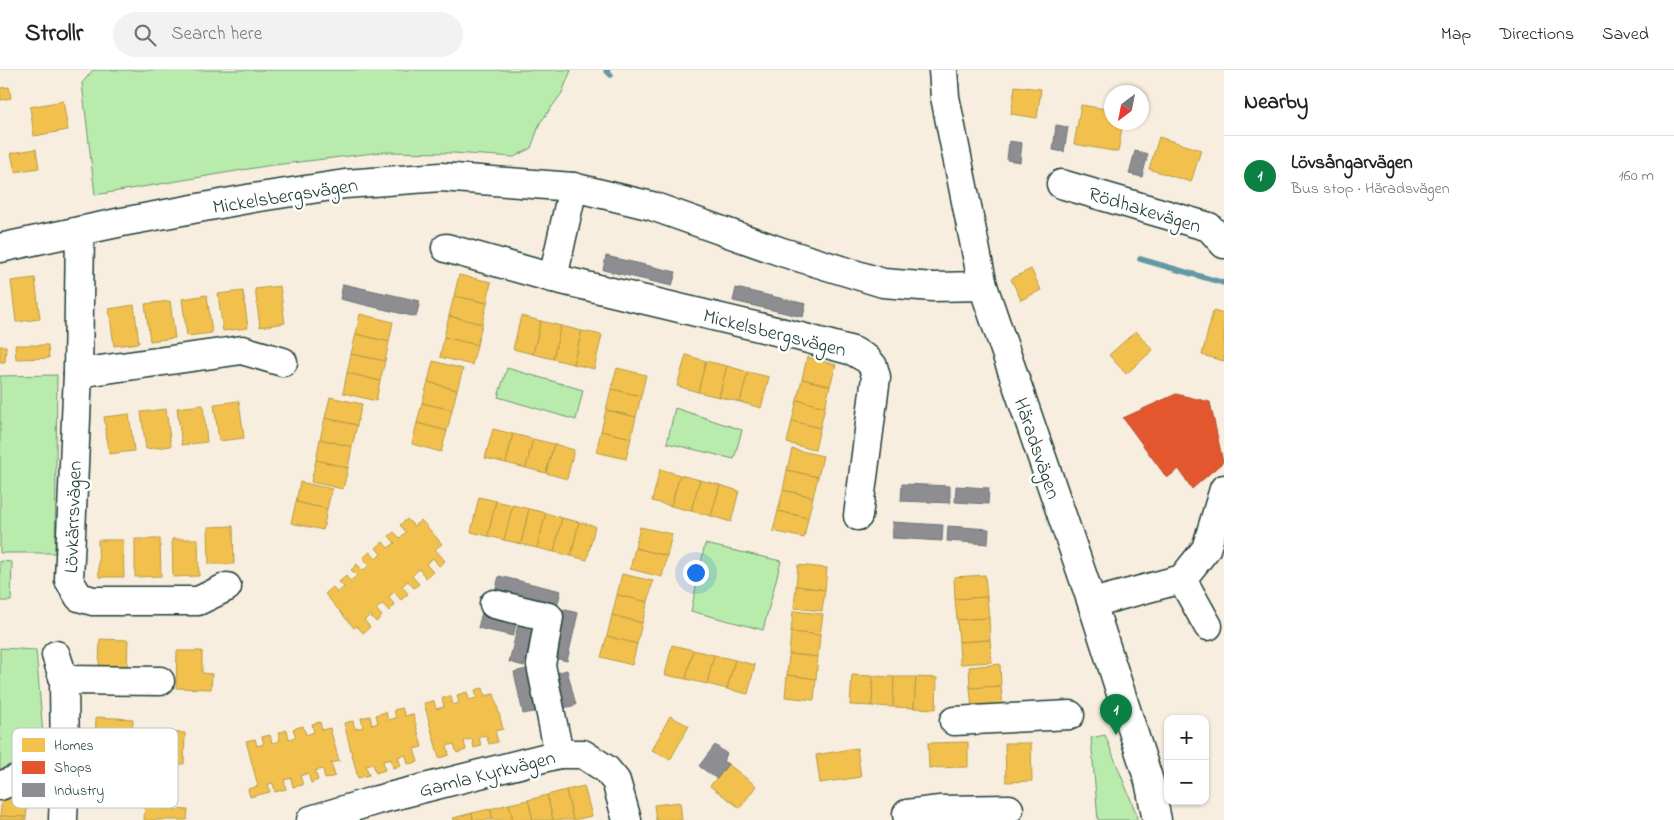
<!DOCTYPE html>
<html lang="en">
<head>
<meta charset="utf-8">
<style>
  :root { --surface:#fff; --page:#f2f2f2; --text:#222; --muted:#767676; --line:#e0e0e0; --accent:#0b8043 }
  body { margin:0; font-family:"Indie Flower",sans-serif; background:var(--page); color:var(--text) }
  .controls { position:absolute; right:15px; bottom:15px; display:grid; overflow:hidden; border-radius:10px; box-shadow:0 1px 4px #0004 }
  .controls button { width:45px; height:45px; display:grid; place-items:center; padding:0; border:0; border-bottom:1px solid var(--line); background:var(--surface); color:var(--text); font:25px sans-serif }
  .compass { position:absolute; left:1104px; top:15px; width:45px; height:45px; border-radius:50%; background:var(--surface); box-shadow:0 1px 4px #0004; rotate:212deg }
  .you { position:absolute; left:695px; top:502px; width:18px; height:18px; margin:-12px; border:4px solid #fff; border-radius:50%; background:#1a73e8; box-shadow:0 0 0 8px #1a73e833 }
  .badge { display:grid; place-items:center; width:32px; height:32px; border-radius:50%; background:var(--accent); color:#fff; font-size:16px; font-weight:700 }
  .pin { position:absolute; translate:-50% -41px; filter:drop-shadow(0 1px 2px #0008) }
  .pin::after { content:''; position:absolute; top:26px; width:18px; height:15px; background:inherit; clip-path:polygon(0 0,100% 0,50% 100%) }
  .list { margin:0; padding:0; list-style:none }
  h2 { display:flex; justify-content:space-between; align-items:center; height:65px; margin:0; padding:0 20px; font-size:21px }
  h2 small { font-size:16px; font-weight:400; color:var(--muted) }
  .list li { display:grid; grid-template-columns:32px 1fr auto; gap:15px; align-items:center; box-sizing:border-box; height:80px; padding:0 20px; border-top:1px solid var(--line) }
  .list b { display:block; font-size:19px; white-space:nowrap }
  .list p { margin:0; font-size:16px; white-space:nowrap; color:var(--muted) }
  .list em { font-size:16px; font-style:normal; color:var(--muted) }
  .icon { flex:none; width:28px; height:28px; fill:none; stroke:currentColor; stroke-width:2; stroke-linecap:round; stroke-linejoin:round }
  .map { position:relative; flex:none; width:1224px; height:750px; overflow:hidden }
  header { display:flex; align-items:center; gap:30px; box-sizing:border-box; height:70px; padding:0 25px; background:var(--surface); border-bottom:1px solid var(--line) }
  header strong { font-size:24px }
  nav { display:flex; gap:28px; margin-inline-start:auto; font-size:18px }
  .search { width:350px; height:45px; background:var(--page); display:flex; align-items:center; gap:12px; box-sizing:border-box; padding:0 18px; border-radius:28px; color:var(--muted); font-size:19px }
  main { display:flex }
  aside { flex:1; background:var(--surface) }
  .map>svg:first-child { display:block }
  .green { fill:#b9ecac; stroke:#6c9470 }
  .homes { fill:#f2c14e; stroke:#b39946 }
  .shops { fill:#e4572e; stroke:#a94f30 }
  .industry { fill:#8d8d92; stroke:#6c7576 }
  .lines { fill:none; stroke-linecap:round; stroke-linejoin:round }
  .stream { stroke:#6298a4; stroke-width:5.5 }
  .minor-casing { stroke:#1f3d34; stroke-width:31 }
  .minor { stroke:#fff; stroke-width:28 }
  .labels { text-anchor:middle; stroke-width:5; stroke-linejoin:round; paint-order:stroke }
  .street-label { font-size:20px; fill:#1f3d34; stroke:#fff }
  .key { fill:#fff; stroke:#bcc5c2; stroke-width:1 }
  .key-label { font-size:14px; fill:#1f3d34 }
</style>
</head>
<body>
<header>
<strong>Strollr</strong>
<div class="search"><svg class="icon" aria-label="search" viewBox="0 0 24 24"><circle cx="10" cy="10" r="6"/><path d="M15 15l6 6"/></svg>Search here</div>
<nav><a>Map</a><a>Directions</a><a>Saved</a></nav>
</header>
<main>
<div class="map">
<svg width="1224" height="750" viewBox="0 0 1224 750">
  <rect width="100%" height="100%" fill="#f8eee0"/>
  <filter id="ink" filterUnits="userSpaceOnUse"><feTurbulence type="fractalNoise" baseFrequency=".02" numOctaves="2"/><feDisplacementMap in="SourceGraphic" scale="10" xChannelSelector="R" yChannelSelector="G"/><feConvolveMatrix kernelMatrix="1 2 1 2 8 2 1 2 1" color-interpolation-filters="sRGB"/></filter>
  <g filter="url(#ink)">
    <g class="green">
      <path d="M93,0h478l-9,23 -22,30 -9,25 -17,9 -61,-4 -71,-1 -116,14 -171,29 -13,-112z"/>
      <path d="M507,298l76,22 -7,30 -78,-23z"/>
      <path d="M57,305l-2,178h-55v-177z"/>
      <path d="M675,338l67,22 -8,29 -67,-16z"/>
      <path d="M705,474l76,17 -18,69 -72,-19z"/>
      <path d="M0,491l12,1 -1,39h-11z"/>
      <path d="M0,578l36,2 8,97 -44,23z"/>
      <path d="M1105,665l31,78 1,7h-39l-7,-82z"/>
    </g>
    <g class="homes">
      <path d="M1015,16l26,3 -4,29 -26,-4z"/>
      <path d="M9,17l2,11 -10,2 -1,-12z"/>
      <path d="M63,31l5,29 -34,6 -4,-29z"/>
      <path d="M1081,35l31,5v12h11l-5,30 -44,-8z"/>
      <path d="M1159,67l42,13 -10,32 -42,-13z"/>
      <path d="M36,79l3,19 -24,4 -4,-19z"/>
      <path d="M1031,199l10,21 -20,10 -10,-21z"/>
      <path d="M459,205l32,7 -4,21 -33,-7z"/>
      <path d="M35,208l5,41 -24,3 -5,-41z"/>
      <path d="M280,216l5,37 -25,4 -5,-38z"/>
      <path d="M243,221l5,37 -25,3 -5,-37z"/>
      <path d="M207,225l5,38 -25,3 -5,-37z"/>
      <path d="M454,226l33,7 -5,21 -33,-8z"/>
      <path d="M170,231l5,37 -25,3 -5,-37z"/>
      <path d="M134,235l5,38 -25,3 -5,-37z"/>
      <path d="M1213,241l11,3v47l-22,-6z"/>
      <path d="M360,244l33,8 -4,20 -33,-8z"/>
      <path d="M449,246l33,8 -5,21 -33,-8z"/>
      <path d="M521,246l20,5 -8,33 -20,-5z"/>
      <path d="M541,251l20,5 -8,33 -20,-5z"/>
      <path d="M561,256l21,5 -9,33 -20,-5z"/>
      <path d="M582,261l20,4 -8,34 -21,-5z"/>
      <path d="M1136,261l17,19 -27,24 -17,-19z"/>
      <path d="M356,264l33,8 -4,19 -34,-7z"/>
      <path d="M444,267l33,8 -5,20 -32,-8z"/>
      <path d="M15,275h33l1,13 -33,1z"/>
      <path d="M0,276h6l-1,16h-5z"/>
      <path d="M351,284l34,7 -5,20 -33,-8z"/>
      <path d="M686,285l20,6 -8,31 -21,-6z"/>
      <path d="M807,287l29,8 -6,21 -28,-7z"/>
      <path d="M433,291l30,8 -6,21 -29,-8z"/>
      <path d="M706,291l21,5 -8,31 -21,-5z"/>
      <path d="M727,296l21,6 -8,30 -21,-5z"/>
      <path d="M617,298l29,7 -5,21 -30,-7z"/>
      <path d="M748,302l21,5 -8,31 -21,-6z"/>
      <path d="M347,303l33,8 -4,20 -33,-8z"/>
      <path d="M802,309l28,7 -5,21 -28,-7z"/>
      <path d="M428,312l29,8 -5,20 -30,-7z"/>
      <path d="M611,319l30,7 -5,21 -30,-7z"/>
      <path d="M330,327l32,7 -5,21 -32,-7z"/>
      <path d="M797,330l28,7 -5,21 -28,-7z"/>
      <path d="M239,331l5,37 -25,3 -5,-37z"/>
      <path d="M422,333l30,7 -5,21 -30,-8z"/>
      <path d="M203,335l4,37 -25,3 -5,-37z"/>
      <path d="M166,339l5,37 -25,3 -5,-37z"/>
      <path d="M606,340l30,7 -5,21 -30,-7z"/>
      <path d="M129,344l5,37 -25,3 -5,-37z"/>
      <path d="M325,348l32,7 -5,22 -32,-8z"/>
      <path d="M792,351l28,7 -5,22 -28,-7z"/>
      <path d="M417,353l30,8 -6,21 -29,-8z"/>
      <path d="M493,359l20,5 -7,29 -21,-5z"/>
      <path d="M601,361l30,7 -5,21 -30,-7z"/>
      <path d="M513,364l20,5 -7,29 -20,-5z"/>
      <path d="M320,369l32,8 -4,21 -32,-8z"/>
      <path d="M533,369l21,5 -8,29 -20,-5z"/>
      <path d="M554,374l20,6 -7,29 -21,-6z"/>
      <path d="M792,379l31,7 -5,21 -31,-7z"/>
      <path d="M316,390l32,8 -5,21 -32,-7z"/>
      <path d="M660,399l20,6 -9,31 -19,-5z"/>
      <path d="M787,400l31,7 -5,20 -30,-7z"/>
      <path d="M680,405l20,5 -9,31 -20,-5z"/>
      <path d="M700,410l20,5 -9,31 -20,-5z"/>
      <path d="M300,412l32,7 -5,20 -31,-7z"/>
      <path d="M720,415l19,6 -8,31 -20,-6z"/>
      <path d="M783,420l30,7 -5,21 -30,-7z"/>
      <path d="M479,427l17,4 -8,35 -17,-4z"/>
      <path d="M496,431l17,4 -9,35 -16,-4z"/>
      <path d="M296,432l31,7 -4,21 -32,-7z"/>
      <path d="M513,435l16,4 -8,35 -17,-4z"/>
      <path d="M529,439l17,4 -9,35 -16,-4z"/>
      <path d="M778,441l30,7 -4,20 -31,-7z"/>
      <path d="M546,443l16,5 -8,34 -17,-4z"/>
      <path d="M562,448l17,4 -8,34 -17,-4z"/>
      <path d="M407,449l7,7 7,-6 21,24 -7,5 10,12 -6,5 -6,-8 -7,6 7,8 -7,6 -7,-9 -7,7 7,8 -5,4 -6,-7 -6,5 6,8 -7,6 -7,-8 -3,3 -3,2 7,8 -6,6 -6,-7 -7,5 6,7 -6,6 -6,-7 -3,3 -3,2 6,7 -7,6 -6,-7 -3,2 -29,-34 8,-7 4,6 7,-6 -5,-5 7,-6 4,5 7,-5 -6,-6 6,-6 6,7 6,-6 -6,-7 7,-6 6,7 5,-5 -5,-6 7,-6 5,6 7,-5 -6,-7 5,-4 6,6 6,-6 -6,-7z"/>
      <path d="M579,452l16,4 -8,34 -16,-4z"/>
      <path d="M233,456l1,38h-25l-1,-37z"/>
      <path d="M640,457l32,7 -5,22 -32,-8z"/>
      <path d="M135,469h25l1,37 -26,1z"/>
      <path d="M172,469h26l1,37 -26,1z"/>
      <path d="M98,470h25l1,37h-25z"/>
      <path d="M635,478l32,8 -5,21 -32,-8z"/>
      <path d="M798,495l29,3 -2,22 -29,-4z"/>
      <path d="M622,504l31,7 -5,21 -31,-7z"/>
      <path d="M985,505l2,22 -32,2 -1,-22z"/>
      <path d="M796,516l29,4 -3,21 -28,-3z"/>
      <path d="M617,525l31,7 -6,21 -30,-8z"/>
      <path d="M987,527l2,21 -32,2 -2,-21z"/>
      <path d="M793,541l30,3 -3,21 -29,-3z"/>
      <path d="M612,545l30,8 -5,21 -30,-8z"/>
      <path d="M989,548l1,22 -31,2 -2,-22z"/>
      <path d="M791,562l29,3 -2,22 -29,-3z"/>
      <path d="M607,566l30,8 -5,21 -31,-8z"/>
      <path d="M100,569l28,1 -1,28 -28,-1z"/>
      <path d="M990,570l2,22 -32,2 -1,-22z"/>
      <path d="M672,575l21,5 -7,29 -21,-4z"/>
      <path d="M693,580l21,5 -7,29 -21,-5z"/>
      <path d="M177,581h25v22l10,1 -1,15 -35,-1z"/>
      <path d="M789,584l29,3 -2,22 -29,-4z"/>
      <path d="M714,585l21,5 -8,29 -20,-5z"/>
      <path d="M735,590l20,5 -7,29 -21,-5z"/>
      <path d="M1000,594l1,22 -31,2 -1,-21z"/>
      <path d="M787,605l29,4 -2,21 -29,-3z"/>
      <path d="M852,605l21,1 -1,30 -22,-1z"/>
      <path d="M873,606l21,1 -1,30 -21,-1z"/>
      <path d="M894,607h22l-2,31 -21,-1z"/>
      <path d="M916,607l21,1 -1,31 -22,-1z"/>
      <path d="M1001,616l2,22 -31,2 -2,-22z"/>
      <path d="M483,618l2,8 9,-2 9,35 -8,2 3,11 -9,2 -3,-9 -3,1 -4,1 2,9 -7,2 -2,-9 -8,2 2,9 -9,3 -3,-9 -7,2 2,9 -10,3 -15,-55 10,-2 2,8 8,-2 -2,-9 9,-2 2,9 6,-2 -2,-8 10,-3 2,8 8,-2 -2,-8z"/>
      <path d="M402,638l3,8 8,-2 9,33 -8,2 4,13 -10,2 -2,-9 -8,2 3,9 -8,2 -2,-9 -8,2 2,9 -9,3 -3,-9 -3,1 -4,1 3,9 -11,3 -14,-55 9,-2 2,8 8,-2 -2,-9 9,-2 2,9 6,-2 -2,-8 10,-3 2,8 8,-2 -2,-8z"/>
      <path d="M670,646l19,10 -19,34 -18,-10z"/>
      <path d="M96,647l37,2 -2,28 -36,-2z"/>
      <path d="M320,652l2,8 8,-2 9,33 -8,2 4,13 -10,3 -2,-10 -8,2 3,9 -7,3 -3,-10 -8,3 3,9 -10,2 -2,-9 -3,1 -4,1 2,9 -11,3 -2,-9 -5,1 2,8 -20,5 -2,-8 10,-3 -12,-45 9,-2 2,7 7,-2 -2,-7 8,-2 2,8 8,-2 -2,-8 9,-3 2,9 7,-2 -3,-8 10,-3 3,9 8,-3 -2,-8z"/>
      <path d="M162,662l23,1 -1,31 -21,-1z"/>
      <path d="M968,672v25l-39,1 -1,-25z"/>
      <path d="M1005,673h26l1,38 -26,1z"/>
      <path d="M857,678l4,29 -41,6 -4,-28z"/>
      <path d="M728,694l28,22 -16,22 -30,-22z"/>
      <path d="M584,716l8,30 -19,4 -7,-30z"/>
      <path d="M566,720l7,30h-20l-6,-25z"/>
      <path d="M547,725l6,25h-20l-5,-20z"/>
      <path d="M2,726l26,3 -2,18 -26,-1z"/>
      <path d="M528,730l5,20h-20l-4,-16z"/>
      <path d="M680,732l2,18h-26l-2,-15z"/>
      <path d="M145,734l13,1 -1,3 31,2 -1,10h-43z"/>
      <path d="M509,734l4,16h-20l-3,-11z"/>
      <path d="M490,739l3,11h-20l-1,-7z"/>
      <path d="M472,743l1,7h-20v-2z"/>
      <path d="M0,746l26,1v3h-26z"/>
    </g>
    <path class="shops" d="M1176,324l34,8 13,60 -31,27 -13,-20 -12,9 -44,-60z"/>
    <g class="industry">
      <path d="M1056,55l12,2 -4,25 -11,-2z"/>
      <path d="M1009,71l13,2 -2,19 -13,-2z"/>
      <path d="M1135,81l13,3 -6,23 -13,-3z"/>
      <path d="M606,186l70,16 -4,14 -69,-16z"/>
      <path d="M343,214l77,17 -4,16 -76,-18z"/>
      <path d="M736,218l70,16 -3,13 -70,-16z"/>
      <path d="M902,414l48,2v17l-49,-2z"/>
      <path d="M956,416l33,2 -1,16 -33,-2z"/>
      <path d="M892,452l51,3 -1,16 -50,-3z"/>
      <path d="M948,456l41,3 -1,15 -41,-3z"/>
      <path d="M499,506l62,15 -4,16 -62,-15z"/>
      <path d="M562,539l16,4 -11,48 -17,-4z"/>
      <path d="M482,542l35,9 -4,15 -35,-8z"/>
      <path d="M519,551l16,4 -11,41 -15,-4z"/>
      <path d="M530,598l9,43 -16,3 -9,-42z"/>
      <path d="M567,600l9,35 -16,4 -8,-35z"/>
      <path d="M715,675l12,9 -4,7 5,3 -11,15 -18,-13z"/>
    </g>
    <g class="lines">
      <g class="stream">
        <path d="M606,0l5,5"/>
        <path d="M1140,189l84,24"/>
      </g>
      <defs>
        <g id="minor">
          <path d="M943,0l2,27 38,189 109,317 57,178 8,39"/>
          <path d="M1061,114l148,43 15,17"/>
          <path d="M80,161l-2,142 -9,207 10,17 14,4h105l29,-14"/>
          <path d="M0,178l122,-26 131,-24 92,-14 96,-7 132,10 79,19 130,46 101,31 50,4 50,-1"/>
          <path d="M446,178l107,30 248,59 52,14 14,8 6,7 3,11 -18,139"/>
          <path d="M553,208l20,-91"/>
          <path d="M78,303l164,-23 41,12"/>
          <path d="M1182,509l26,47"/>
          <path d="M1092,533l90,-24 24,-30 18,-60"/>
          <path d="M494,534l55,13 -8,48 18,89"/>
          <path d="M56,585l8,25 1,89 -2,51"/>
          <path d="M64,610l96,1"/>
          <path d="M954,651l116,-6"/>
          <path d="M0,716c21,-9 42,-17 65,-17"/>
          <path d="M311,750l66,-20 182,-46h24l23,15 10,12 11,39"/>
          <path d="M908,750l-1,-6 33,-4 69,-1"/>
        </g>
      </defs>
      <use href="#minor" class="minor-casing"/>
      <use href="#minor" class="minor"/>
    </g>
  </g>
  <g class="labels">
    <g class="street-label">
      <text transform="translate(285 125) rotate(-9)" y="7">Mickelsbergsvägen</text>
      <text transform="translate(1145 139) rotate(17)" y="7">Rödhakevägen</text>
      <text transform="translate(775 262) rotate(14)" y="7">Mickelsbergsvägen</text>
      <text transform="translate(1038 378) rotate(71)" y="7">Häradsvägen</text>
      <text transform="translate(72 447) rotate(-88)" y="7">Lövkärrsvägen</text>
      <text transform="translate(487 703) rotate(-14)" y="7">Gamla Kyrkvägen</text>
    </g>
  </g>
  <rect x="12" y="658" width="166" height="80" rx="8" class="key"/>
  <rect x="22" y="668" width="23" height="14" fill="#f2c14e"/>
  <rect x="22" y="691" width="23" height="13" fill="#e4572e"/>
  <rect x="22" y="713" width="23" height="14" fill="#8d8d92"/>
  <g class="key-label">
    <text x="54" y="680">Homes</text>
    <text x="54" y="702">Shops</text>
    <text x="54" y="725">Industry</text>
  </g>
</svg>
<div class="controls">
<button>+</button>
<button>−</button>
</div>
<svg class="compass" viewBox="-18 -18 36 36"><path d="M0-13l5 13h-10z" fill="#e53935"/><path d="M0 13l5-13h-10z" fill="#767676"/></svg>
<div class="you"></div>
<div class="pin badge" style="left:1116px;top:665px">1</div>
</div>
<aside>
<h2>Nearby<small></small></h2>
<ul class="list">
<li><span class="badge">1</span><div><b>Lövsångarvägen</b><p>Bus stop · Häradsvägen</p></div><em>160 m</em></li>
</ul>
</aside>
</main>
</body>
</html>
